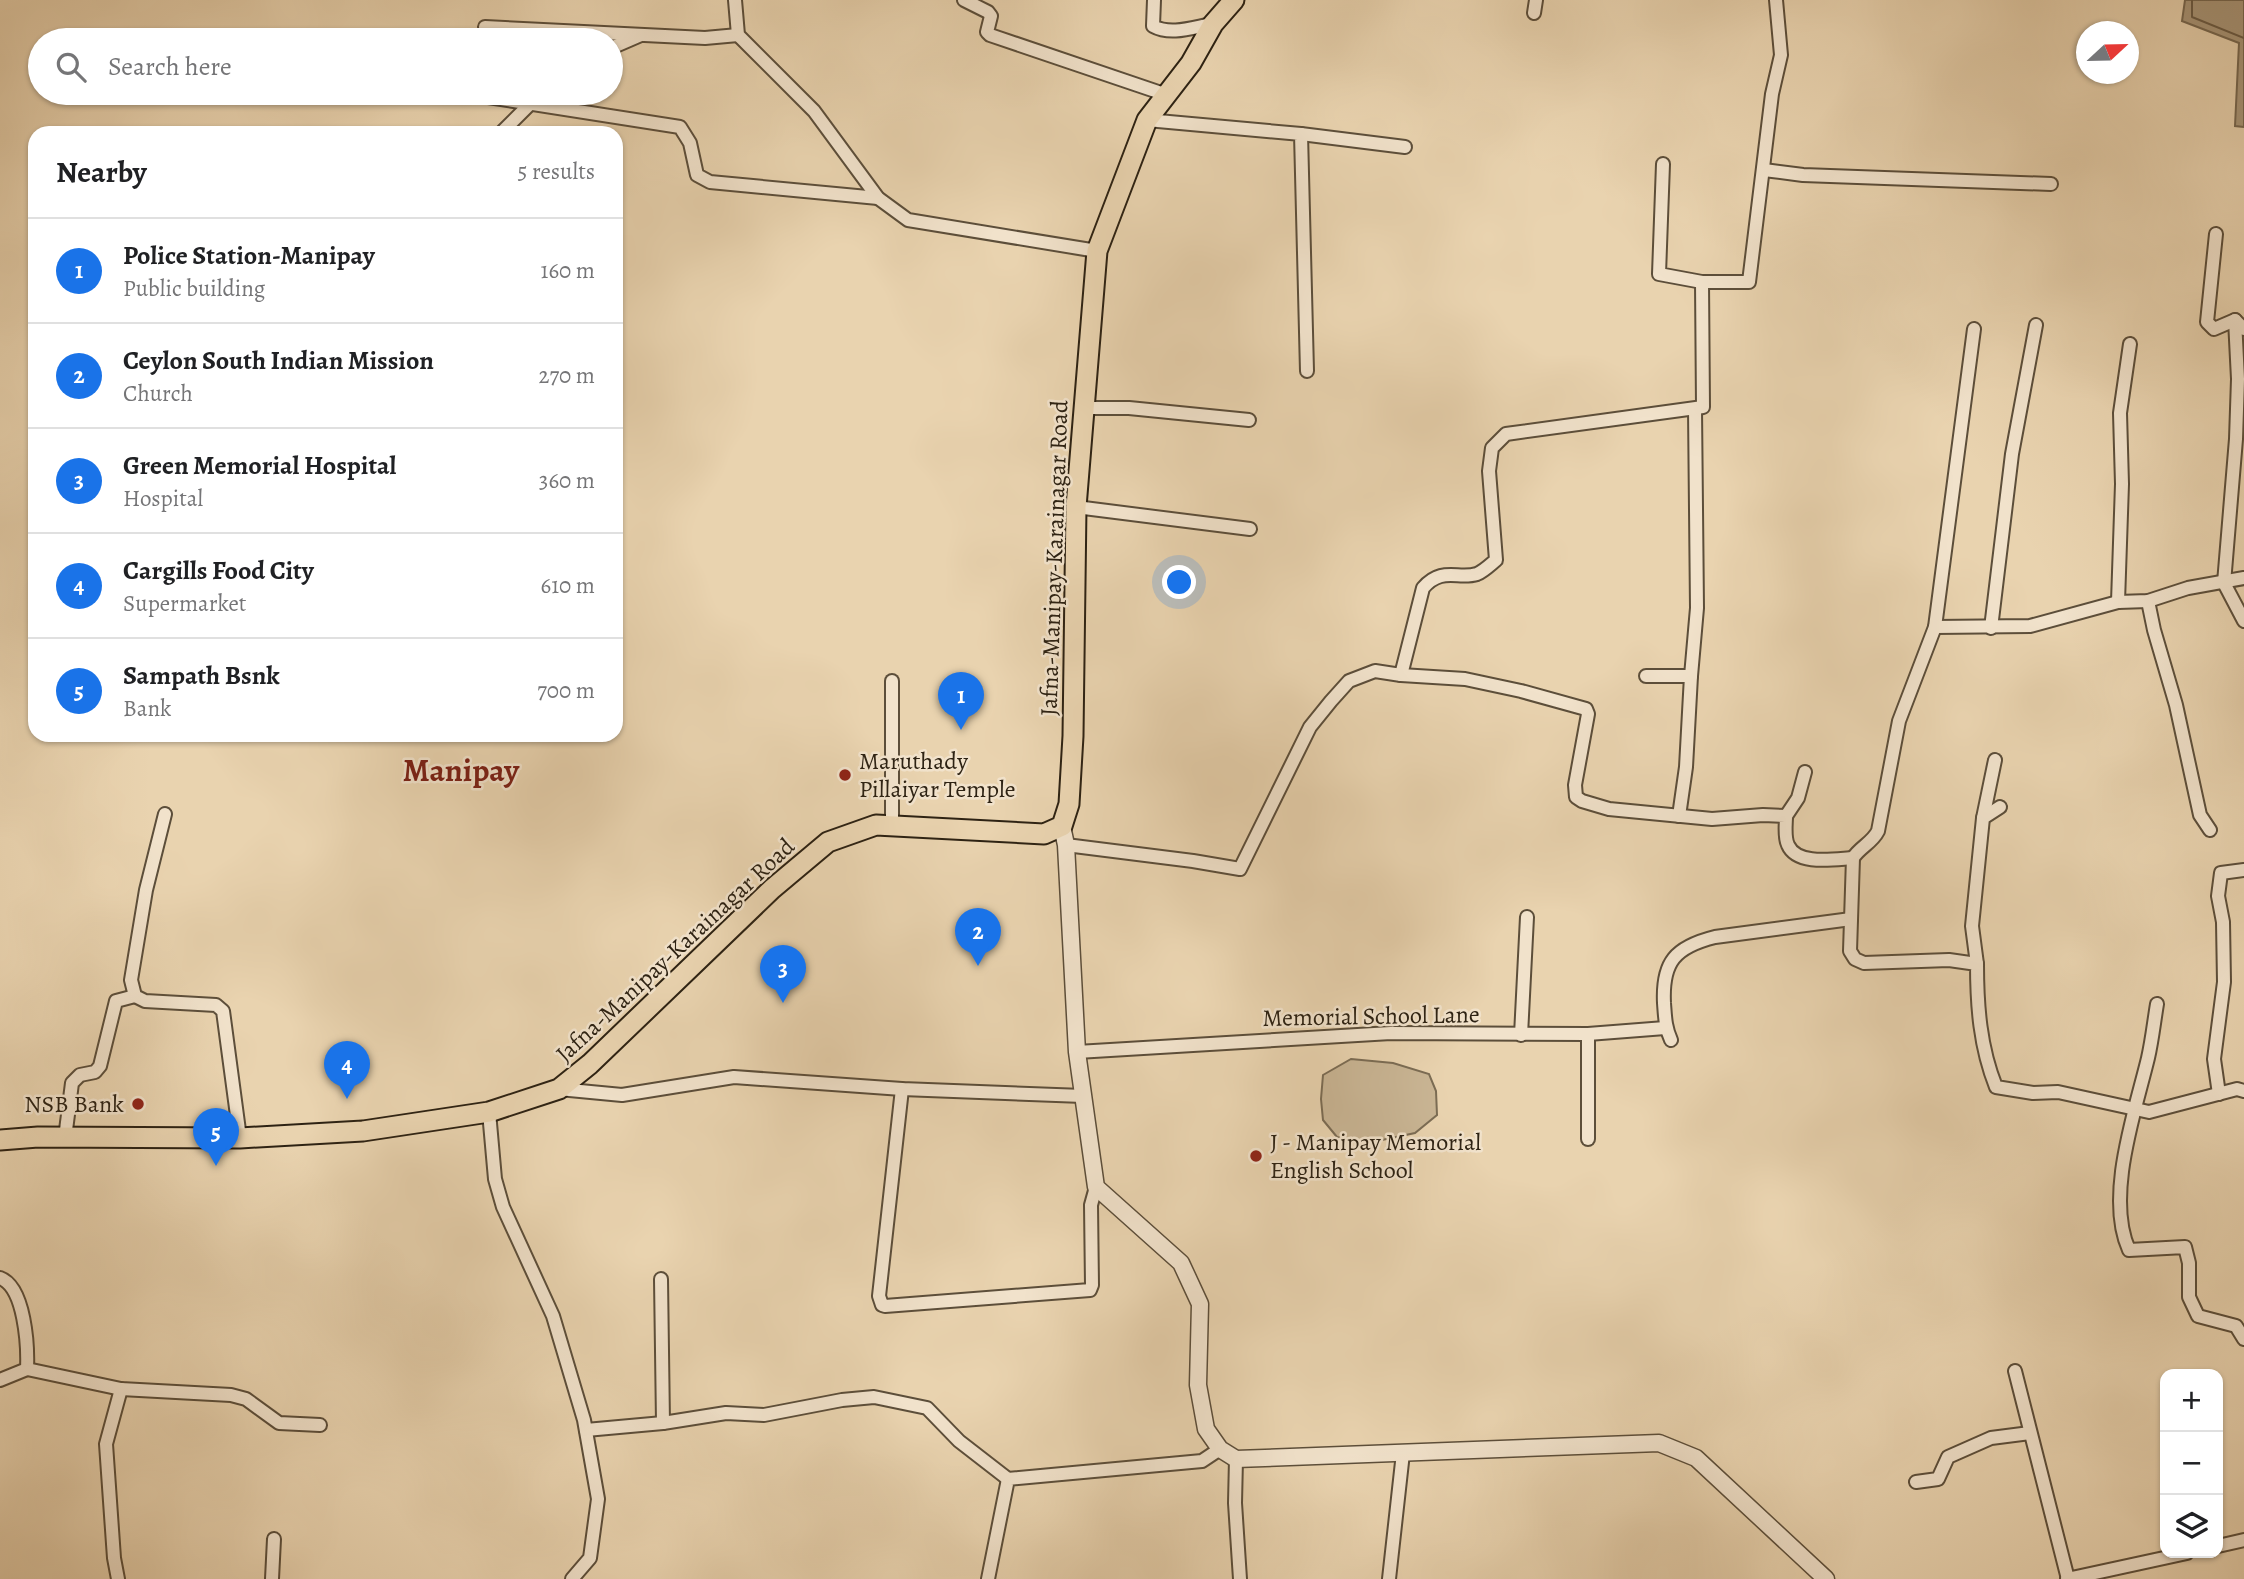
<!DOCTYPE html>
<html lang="en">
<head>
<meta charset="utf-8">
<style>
  :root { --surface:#fff; --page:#f6f6f6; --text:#202124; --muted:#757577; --line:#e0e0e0; --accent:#1a73e8 }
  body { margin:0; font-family:Alegreya,serif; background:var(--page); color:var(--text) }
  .controls { position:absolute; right:21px; bottom:21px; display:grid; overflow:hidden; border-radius:14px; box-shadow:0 2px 5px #0004 }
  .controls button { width:63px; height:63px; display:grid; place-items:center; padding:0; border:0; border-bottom:2px solid var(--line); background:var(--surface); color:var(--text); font:35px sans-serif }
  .compass { position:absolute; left:2076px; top:21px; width:63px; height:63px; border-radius:50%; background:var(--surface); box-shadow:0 2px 5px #0004; rotate:68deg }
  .you { position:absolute; left:1180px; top:583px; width:24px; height:24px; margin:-18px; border:5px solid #fff; border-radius:50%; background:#1a73e8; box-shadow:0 0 0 10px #1a73e833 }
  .badge { display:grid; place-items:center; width:46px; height:46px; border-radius:50%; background:var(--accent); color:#fff; font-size:23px; font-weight:700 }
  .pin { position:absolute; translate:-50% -58px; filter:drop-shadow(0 2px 4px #0008) }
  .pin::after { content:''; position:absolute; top:37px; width:24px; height:21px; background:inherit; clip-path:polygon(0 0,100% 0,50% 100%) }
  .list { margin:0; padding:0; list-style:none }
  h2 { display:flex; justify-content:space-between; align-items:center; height:91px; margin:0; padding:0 28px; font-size:30px }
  h2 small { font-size:23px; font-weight:400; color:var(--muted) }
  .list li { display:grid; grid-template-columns:46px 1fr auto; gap:21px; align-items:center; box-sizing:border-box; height:105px; padding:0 28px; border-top:2px solid var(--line) }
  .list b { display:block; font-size:26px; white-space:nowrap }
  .list p { margin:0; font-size:23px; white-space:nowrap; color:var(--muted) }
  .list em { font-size:23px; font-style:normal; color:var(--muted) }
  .icon { flex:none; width:38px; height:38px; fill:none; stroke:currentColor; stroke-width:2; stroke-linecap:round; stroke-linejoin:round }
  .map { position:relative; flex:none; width:2244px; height:1579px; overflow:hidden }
  .search { position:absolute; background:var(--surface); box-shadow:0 2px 5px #0004; left:28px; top:28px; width:595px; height:77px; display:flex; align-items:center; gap:18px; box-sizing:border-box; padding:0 24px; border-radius:38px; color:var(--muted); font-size:26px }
  .panel { position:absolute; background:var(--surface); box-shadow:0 2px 5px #0004; left:28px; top:126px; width:595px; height:616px; border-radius:21px }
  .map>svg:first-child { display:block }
  .green { fill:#c9b594; stroke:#7b6c54; stroke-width:2 }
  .water { fill:#a9977a; stroke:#776851; stroke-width:2 }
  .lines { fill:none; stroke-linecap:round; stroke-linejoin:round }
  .shore { stroke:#6b5c46; stroke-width:2 }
  .minor-casing { stroke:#5c4e3a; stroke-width:16 }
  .tertiary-casing { stroke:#5c4e3a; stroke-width:19 }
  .primary-casing { stroke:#2d2213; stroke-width:23 }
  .minor { stroke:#f1e2cb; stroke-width:12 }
  .tertiary { stroke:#f1e2cb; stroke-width:16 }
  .primary { stroke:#e9d3af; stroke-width:19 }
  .poi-dot { fill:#8f2418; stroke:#f1e2cb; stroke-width:2.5 }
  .labels { text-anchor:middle; stroke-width:5; stroke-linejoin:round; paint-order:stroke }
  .street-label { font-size:24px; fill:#2d2213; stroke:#f1e2cb }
  .poi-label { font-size:24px; fill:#2d2213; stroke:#f1e2cb; text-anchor:start }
  .district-label { font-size:32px; font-weight:bold; fill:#7a1f14; stroke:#f1e2cb }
</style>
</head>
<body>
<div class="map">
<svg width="2244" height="1579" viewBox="0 0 2244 1579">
  <rect width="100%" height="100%" fill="#e9d3af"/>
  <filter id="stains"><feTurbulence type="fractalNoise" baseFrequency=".00286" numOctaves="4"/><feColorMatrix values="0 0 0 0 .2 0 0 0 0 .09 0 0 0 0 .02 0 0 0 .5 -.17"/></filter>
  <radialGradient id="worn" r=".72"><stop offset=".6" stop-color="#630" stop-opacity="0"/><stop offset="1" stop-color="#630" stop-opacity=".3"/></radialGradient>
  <path class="green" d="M1351,1059l42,4 36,11 7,17 1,24 -22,18 -52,11 -26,-7 -14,-17 -2,-21 2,-24z"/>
  <path class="water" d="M2185,0h59v127l-9,-1 4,-83 -57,-22z"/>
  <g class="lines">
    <path class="shore" d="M2192,0v17l52,21"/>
    <defs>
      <g id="minor">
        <path d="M735,0l3,35 76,76 64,87 30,22 189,31"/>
        <path d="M964,0l24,12 3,4 -4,16 3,3 177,60"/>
        <path d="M1154,0l-1,26c18,10 41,1 60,-2"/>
        <path d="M1534,13l2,-13"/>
        <path d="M485,27l220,11 33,-3"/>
        <path d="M611,48l30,-13"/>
        <path d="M462,93l218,34 10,16 7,32 13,7 168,16"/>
        <path d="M1147,120l154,14 6,237"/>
        <path d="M501,133l28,-28 6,-12"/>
        <path d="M1301,134l104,13"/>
        <path d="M1663,164l-4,110 43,8h47l23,-188 9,-39 -5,-55"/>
        <path d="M1764,170l39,5 248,9"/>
        <path d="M2216,234l-9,88 7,7 21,-9 9,9"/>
        <path d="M2235,320l3,59 -2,60 -12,144 20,38"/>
        <path d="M1974,329l-39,298 -36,94 -21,110c-6,12 -18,16 -25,27l-3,93 5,8 9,4 85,-3 28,4c0,42 3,83 19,123l37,6 25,-1 91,20 88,-23 7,2"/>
        <path d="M1083,408h46l120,12"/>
        <path d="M1076,507l174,22"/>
        <path d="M2148,601l6,29 22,75 24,110 10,15"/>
        <path d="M2118,602l4,-118 -2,-71 10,-69"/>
        <path d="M1935,627l95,-1 88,-24 30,-1 40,-13 56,-10"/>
        <path d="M1991,628l21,-174 24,-129"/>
        <path d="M1401,675l64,4 56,12 65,18 2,5 -13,71 1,12 6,4 27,8 103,10 51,-4 23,1c0,9 -2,21 2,29 9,21 47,14 65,13"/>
        <path d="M1646,676h45l6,-68 -2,-199"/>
        <path d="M165,814l-19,76 -15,90 4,16 10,5 71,4 7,6 17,127"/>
        <path d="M1679,816l7,-49 5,-91"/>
        <path d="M1786,816l12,-18 7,-26"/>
        <path d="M1983,818l12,-58"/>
        <path d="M892,824v-143"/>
        <path d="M1066,845l127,16 47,8 70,-142 21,-26 18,-20 26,-10 26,4 22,-87c19,-22 35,-8 54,-14 7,-3 14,-10 19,-14l-7,-89 3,-23 14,-14 197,-27 -1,-125"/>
        <path d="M1977,964l-5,-38 11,-108 17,-11"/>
        <path d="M2157,1004c-3,18 -5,37 -9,54 -13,54 -43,139 -19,192l56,-3 4,16v34l9,19 38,10 8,13"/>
        <path d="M1521,1035l6,-118"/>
        <path d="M1671,1040c-6,-13 -6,-24 -7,-37 -2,-41 11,-56 51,-66l136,-18"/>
        <path d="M1077,1052l314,-19 197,1 77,-6"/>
        <path d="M559,1089l63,6 112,-18 168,12 181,7"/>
        <path d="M902,1089l-23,207 3,9 3,1 205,-16 2,-5 -1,-80 5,-18"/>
        <path d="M2219,1094l-5,-35 10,-77 -1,-60 -5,-26 3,-23 23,-3"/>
        <path d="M489,1112l6,67 8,28 50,109 31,104 14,79 -8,59 -18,21"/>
        <path d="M65,1138l7,-55 8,-8 15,-3 5,-6 16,-65 19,-5"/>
        <path d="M1588,1139v-105"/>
        <path d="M0,1278c25,9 28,68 27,91l-27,11"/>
        <path d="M661,1279l2,144"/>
        <path d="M27,1369l94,20 110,6 15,4 33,24 41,2"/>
        <path d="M2015,1371l53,208"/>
        <path d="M586,1430l77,-7 63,-10 38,2 78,-15 32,-3 53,11 32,33 49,38"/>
        <path d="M1236,1459l-1,44 5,76"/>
        <path d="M1916,1482l22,-3 10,-22 43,-19 39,-5"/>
        <path d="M2218,1546l26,-6"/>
        <path d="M118,1579l-4,-21 -8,-114 15,-55"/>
        <path d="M272,1579l2,-40"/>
        <path d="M988,1579l20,-100 194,-18 18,-12"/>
        <path d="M1389,1579l14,-126"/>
        <path d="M2067,1579l120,-26"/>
      </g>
      <path id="tertiary" d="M1062,826l4,19 11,207 19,135 85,76 19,41 -2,81 8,44 14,20 16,10 423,-16 37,15 130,121"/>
      <path id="primary" d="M0,1140l38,-3 202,1 123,-7 126,-19 70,-23 31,-25 182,-175 56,-47 48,-17 168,9 18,-8 7,-22 4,-68 3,-229 21,-256 50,-131 44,-57 22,-39 21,-24"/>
    </defs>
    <use href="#minor" class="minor-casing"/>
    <use href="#tertiary" class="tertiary-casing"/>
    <use href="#primary" class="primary-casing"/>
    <use href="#minor" class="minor"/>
    <use href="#tertiary" class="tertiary"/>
    <use href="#primary" class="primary"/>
  </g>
  <g class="poi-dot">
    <circle cx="845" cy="775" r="7"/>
    <circle cx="138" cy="1104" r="7"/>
    <circle cx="1256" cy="1156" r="7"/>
  </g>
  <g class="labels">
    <g class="street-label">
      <text transform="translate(1054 558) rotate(-88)" y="8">Jafna-Manipay-Karainagar Road</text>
      <text transform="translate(675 950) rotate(-43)" y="8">Jafna-Manipay-Karainagar Road</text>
      <text transform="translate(1371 1016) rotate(-1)" y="8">Memorial School Lane</text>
    </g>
    <g class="poi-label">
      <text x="859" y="769">Maruthady<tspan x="859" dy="28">Pillaiyar Temple</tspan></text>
      <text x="124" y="1112" text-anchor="end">NSB Bank</text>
      <text x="1270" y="1150">J - Manipay Memorial<tspan x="1270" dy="28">English School</tspan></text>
    </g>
    <g class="district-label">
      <text x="461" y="781">Manipay</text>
    </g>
  </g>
  <rect width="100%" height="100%" filter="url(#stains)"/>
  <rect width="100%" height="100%" fill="url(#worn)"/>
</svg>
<div class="controls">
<button>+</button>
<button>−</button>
<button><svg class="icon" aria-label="layers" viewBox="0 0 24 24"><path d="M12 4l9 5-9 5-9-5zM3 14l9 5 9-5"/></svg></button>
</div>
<svg class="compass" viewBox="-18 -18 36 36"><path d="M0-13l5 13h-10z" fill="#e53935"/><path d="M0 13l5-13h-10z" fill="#757577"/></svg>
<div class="you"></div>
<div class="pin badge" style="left:961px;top:730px">1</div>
<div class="pin badge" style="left:978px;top:966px">2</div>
<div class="pin badge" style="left:783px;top:1003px">3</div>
<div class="pin badge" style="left:347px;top:1099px">4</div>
<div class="pin badge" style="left:216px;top:1166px">5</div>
<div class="search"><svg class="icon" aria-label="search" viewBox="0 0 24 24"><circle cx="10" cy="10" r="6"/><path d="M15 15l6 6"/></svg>Search here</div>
<section class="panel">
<h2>Nearby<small>5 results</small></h2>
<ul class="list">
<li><span class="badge">1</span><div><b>Police Station-Manipay</b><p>Public building</p></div><em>160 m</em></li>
<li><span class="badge">2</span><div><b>Ceylon South Indian Mission</b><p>Church</p></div><em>270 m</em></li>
<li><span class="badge">3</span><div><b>Green Memorial Hospital</b><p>Hospital</p></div><em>360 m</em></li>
<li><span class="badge">4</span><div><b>Cargills Food City</b><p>Supermarket</p></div><em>610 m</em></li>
<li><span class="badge">5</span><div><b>Sampath Bsnk</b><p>Bank</p></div><em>700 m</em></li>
</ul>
</section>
</div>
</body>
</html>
